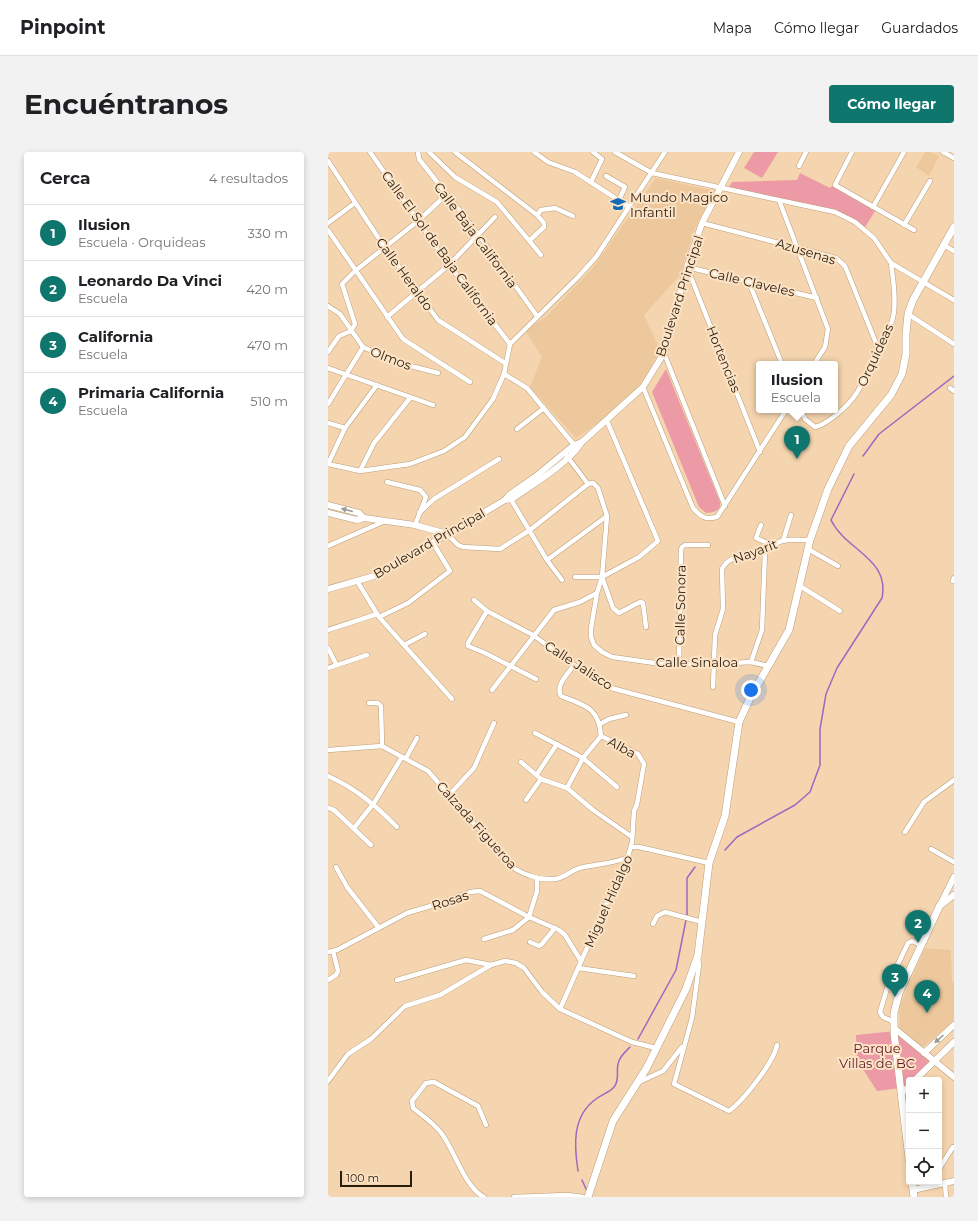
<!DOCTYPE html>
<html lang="es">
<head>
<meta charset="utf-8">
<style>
  :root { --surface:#fff; --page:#f2f2f2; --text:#202124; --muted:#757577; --line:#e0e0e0; --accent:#0f766e }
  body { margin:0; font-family:Montserrat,sans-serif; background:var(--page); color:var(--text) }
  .controls { position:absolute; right:12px; bottom:12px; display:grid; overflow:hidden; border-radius:4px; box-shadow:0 2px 6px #0003 }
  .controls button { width:36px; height:36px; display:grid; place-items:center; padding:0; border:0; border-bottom:1px solid var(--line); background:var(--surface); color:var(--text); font:20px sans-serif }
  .scale { position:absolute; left:12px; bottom:10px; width:72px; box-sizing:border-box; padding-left:4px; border:2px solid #291d0e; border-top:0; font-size:11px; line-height:14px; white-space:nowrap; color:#291d0e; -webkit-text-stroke:3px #fde3c5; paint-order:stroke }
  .you { position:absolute; left:423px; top:538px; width:14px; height:14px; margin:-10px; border:3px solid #fff; border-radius:50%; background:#1a73e8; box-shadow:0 0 0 6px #1a73e833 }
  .badge { display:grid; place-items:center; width:26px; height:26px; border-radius:50%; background:var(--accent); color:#fff; font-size:13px; font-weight:700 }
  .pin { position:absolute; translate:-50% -33px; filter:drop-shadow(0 1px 2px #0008) }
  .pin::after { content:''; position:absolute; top:21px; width:14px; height:12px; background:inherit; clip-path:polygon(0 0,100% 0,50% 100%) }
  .popup { position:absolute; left:428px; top:209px; width:82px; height:52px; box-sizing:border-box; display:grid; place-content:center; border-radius:4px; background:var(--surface); filter:drop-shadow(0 1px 3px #0005); font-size:13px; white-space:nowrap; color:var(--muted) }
  .popup b { font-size:15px; color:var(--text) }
  .popup::after { content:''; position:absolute; left:50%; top:100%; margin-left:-8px; border:8px solid transparent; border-top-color:var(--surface) }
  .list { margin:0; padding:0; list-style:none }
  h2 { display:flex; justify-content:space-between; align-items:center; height:52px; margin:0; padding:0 16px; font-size:17px }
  h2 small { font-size:13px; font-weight:400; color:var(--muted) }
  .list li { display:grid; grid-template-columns:26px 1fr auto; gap:12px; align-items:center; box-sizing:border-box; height:56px; padding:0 16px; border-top:1px solid var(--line) }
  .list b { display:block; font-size:15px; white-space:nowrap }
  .list p { margin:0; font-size:13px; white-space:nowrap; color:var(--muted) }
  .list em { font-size:13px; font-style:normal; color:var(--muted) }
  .icon { flex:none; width:22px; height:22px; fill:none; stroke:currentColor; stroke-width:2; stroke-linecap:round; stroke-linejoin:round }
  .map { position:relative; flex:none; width:626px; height:1045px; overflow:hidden; border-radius:4px }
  header { display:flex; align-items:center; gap:24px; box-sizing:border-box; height:56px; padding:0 20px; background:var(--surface); border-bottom:1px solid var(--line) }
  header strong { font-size:19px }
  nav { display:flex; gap:22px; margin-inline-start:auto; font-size:14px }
  .intro { display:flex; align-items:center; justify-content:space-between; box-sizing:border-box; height:96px; padding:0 24px }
  h1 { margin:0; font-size:28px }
  .button { padding:10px 18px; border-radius:4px; background:var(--accent); color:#fff; font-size:14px; font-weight:700 }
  main { display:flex; gap:24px; padding:0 24px }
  aside { flex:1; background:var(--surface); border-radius:4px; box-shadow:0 2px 6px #0003 }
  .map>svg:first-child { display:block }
  .built { fill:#edc89c }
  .green { fill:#ec9aa5 }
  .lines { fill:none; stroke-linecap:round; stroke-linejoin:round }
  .stream { stroke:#9e68c0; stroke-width:1.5 }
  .street-casing { stroke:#bc9d79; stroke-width:5.5 }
  .secondary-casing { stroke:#bc9d79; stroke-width:7 }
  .primary-casing { stroke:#bc9d79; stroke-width:8 }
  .street { stroke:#fff; stroke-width:4.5 }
  .secondary { stroke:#fff; stroke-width:6 }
  .primary { stroke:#fff; stroke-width:7 }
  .oneway { fill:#9f9993 }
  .labels { text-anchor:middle; stroke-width:4; stroke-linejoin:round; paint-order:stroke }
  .poi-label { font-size:13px; fill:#291d0e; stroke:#fde3c5; text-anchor:start }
  .street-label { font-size:13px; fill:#291d0e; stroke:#fde3c5 }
  .park-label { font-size:13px; fill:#5e1828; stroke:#fde3c5 }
</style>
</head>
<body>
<header>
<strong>Pinpoint</strong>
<nav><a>Mapa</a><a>Cómo llegar</a><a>Guardados</a></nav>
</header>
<div class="intro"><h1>Encuéntranos</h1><a class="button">Cómo llegar</a></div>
<main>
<aside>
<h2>Cerca<small>4 resultados</small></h2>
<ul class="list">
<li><span class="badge">1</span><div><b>Ilusion</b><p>Escuela · Orquideas</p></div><em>330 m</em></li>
<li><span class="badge">2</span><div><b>Leonardo Da Vinci</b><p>Escuela</p></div><em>420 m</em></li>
<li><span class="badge">3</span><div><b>California</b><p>Escuela</p></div><em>470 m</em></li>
<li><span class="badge">4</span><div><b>Primaria California</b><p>Escuela</p></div><em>510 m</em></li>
</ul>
</aside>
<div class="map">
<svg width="626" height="1045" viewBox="0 0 626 1045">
  <rect width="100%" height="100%" fill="#f5d5af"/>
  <g class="built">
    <path d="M597,0h6l8,4 -10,20 -13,-9z"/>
    <path d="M328,26l59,13 -21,39 -14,45 -36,40 16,35 -14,25 -8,13 -38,34 -24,16 -46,-51 12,-30 -17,-27 21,-13 46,-48z"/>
    <path d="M597,796l26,2 1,31 2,2v38l-31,26 -24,-17 1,-25z"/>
  </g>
  <g class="green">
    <path d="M426,0h24l-16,26 -18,-10z"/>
    <path d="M472,21l30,15 2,-2 43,25 -11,18 -27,-17 -109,-23 4,-7 65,-2z"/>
    <path d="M338,217l54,133c1,9 -5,10 -14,11l-7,-6 -47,-115z"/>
    <path d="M567,879l40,31 -18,18h-8v7l-32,4 -20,-31 -1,-25z"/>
  </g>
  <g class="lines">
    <g class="stream">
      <path d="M535,304l16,-22 75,-58"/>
      <path d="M397,698l12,-13 58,-32 15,-13 10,-27v-36l6,-35 11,-26 45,-70c8,-40 -36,-47 -51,-78l23,-46"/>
      <path d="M359,764v-38l8,-11"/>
      <path d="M310,887l38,-69 10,-50"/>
      <path d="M250,1019c-4,-26 -6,-55 18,-72 6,-5 13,-6 18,-12 6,-7 2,-15 4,-23 1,-7 7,-12 12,-17"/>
      <path d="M254,1028l5,11"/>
    </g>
    <defs>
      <g id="street">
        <path d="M42,0l79,113 61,79"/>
        <path d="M90,0l1,7 59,75 59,82"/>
        <path d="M101,0l26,25 42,25 44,53"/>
        <path d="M127,0l82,63 7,8v4l-14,13"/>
        <path d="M206,0l14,10 27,10 54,35"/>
        <path d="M287,0l37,21 183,39 20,10 19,16 17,25 63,37"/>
        <path d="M524,0l-17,33 79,45"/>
        <path d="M615,0l11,6"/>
        <path d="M0,9l57,87 53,72 67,43"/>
        <path d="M471,14l7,-14"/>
        <path d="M278,24l19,11 -6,13"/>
        <path d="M263,30l11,-23 -9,-7"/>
        <path d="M451,48l49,129 -3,18 -11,17"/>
        <path d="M545,55l31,-55"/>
        <path d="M209,63l4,-5 14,-2 18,8"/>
        <path d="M0,71l27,-20"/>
        <path d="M374,71l134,35 9,8 33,82"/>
        <path d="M576,73l26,-44"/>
        <path d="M0,78l75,109 67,43"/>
        <path d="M616,93l10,6"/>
        <path d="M359,115l73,185"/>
        <path d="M359,115l130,31"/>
        <path d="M420,128l34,84"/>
        <path d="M0,154l12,8 23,33 36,16 39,10"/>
        <path d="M580,162l46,30"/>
        <path d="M59,165l62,-52 46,-48"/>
        <path d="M23,179l4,-7 -13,-40 13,-13 63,-50 28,-26"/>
        <path d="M0,200l11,-16 12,-5"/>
        <path d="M336,201l61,153"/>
        <path d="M0,216l105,37"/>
        <path d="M176,222l23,14 48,58"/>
        <path d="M315,235l50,121c8,9 12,12 24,9l69,-107"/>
        <path d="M622,236l4,3"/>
        <path d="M0,252l35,-57"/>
        <path d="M473,258l4,9 10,8c9,-2 14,-7 21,-12 29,-23 26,-38 42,-67 7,-12 14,-21 16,-36 2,-17 -1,-33 -3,-49"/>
        <path d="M0,271l17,5"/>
        <path d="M189,277l27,-21"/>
        <path d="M239,304l21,28"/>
        <path d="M0,312l32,7 50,-7 34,-13 21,-14 28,-38 11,-25 6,-30 68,-67 18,-20 69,-105"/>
        <path d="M0,312l17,-36 32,-43"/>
        <path d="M32,319l14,-28 36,-45"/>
        <path d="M59,330l33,8 6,7 -11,28"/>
        <path d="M260,332l5,-1 5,5 9,28 -5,61 -5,16 -6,35v9l3,8 8,7 10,5 50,7h52l37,-2 17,4"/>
        <path d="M182,346l37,62 15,20"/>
        <path d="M91,361l15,-14 65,-40"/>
        <path d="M433,373l-5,13 16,7"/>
        <path d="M119,382l11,11 5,2 37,2 30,-19 58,-46"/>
        <path d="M455,389l8,-26"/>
        <path d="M0,394l57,-25"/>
        <path d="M480,397l30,17"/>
        <path d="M219,408l60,-44"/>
        <path d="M247,425h27l37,-20 19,-16 -51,-120"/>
        <path d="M274,425l11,31 6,5 21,-11 3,1 3,24"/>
        <path d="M29,429l22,36 73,82"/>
        <path d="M625,429l1,-3"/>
        <path d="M472,434l40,25"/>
        <path d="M146,448l13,11 46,24 41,30 37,23 128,34"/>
        <path d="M159,459l-19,32v3l17,7 51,26"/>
        <path d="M51,465l29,-14 42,-32 -17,-28"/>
        <path d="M0,478l49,-16"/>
        <path d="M76,493l21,-11"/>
        <path d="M0,496l8,16"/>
        <path d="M423,510l11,-32 3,-79"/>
        <path d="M351,512l2,-114 1,-3 3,-2h23"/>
        <path d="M246,513c-6,9 -19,20 -13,31 23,9 38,11 40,40"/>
        <path d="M0,516l39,-13"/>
        <path d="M385,535l2,-52 8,-26 -1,-40c7,-15 27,-13 41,-18 6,-2 11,-8 19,-10 8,-2 19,-1 28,-1"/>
        <path d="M164,538l62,-80 26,-8 17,-9"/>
        <path d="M41,551h9l3,3 1,40"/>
        <path d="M272,572l9,-5 17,-4"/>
        <path d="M207,581l48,25 34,29"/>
        <path d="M0,598l54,-4 46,25 83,95c11,8 29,15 44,13 9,-1 17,-9 25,-11 16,-4 31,-4 46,-10"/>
        <path d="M78,606l11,-20"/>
        <path d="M193,610l20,17 26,9 16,-30 18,-22"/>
        <path d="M209,622l20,-30"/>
        <path d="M0,624c29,13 47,29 69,51"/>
        <path d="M239,636l26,22 39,27"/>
        <path d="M121,643l25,-27 20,-45"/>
        <path d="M198,648l15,-21"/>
        <path d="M0,656l6,2 37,35"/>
        <path d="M26,676l20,-25 28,-46"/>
        <path d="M577,680l19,-30 30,-22"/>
        <path d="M303,695h8l70,16"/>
        <path d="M603,697l23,13"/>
        <path d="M8,715l11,20 32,41"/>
        <path d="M325,772l4,-8 8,-4 37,10"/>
        <path d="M156,787l29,-9 16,-13 8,-26v-13"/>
        <path d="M202,790l9,4 2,-1 14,-17"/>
        <path d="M0,800l9,-2 70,-37 34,-10 29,-11 10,-1 49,26 30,13 6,5 16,26"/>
        <path d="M370,805l1,8 -7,53 -18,66 55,27c14,-10 45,-49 48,-66"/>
        <path d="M250,816l56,8"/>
        <path d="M0,828l8,-5 2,-4 -5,-20"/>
        <path d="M69,828l69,-20 25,5"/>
        <path d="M232,857l69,-156 3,-11 2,-31 3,-7 7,-40 -6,-10 -37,-18"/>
        <path d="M566,870l-11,-5 -3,-5 8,-27 20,-42 4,-2 9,4"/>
        <path d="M0,929l20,-27 23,-15 34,-33 35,-11 51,-30 14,-4 11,2 8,5 18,24 18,17 72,33 24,6"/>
        <path d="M311,930l24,-11 19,-24"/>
        <path d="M611,1017l14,-22"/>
        <path d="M617,1032l1,13"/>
        <path d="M156,1045c-18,-8 -29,-45 -42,-63 -7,-10 -19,-18 -29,-26l-1,-7 14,-18 8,-1 44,24 8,19"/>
        <path d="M186,1045l53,-2 16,2"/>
      </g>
      <g id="secondary">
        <path d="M177,348l7,-1c20,-14 57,-36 70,-57l61,-55 21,-34 23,-86 15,-44 37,-71"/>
        <path d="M0,353l31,8 5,5 51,7 32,9"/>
        <path d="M0,361l29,7 7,-2"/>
        <path d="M0,437l46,-13 12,-6 119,-70 4,-5 26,-18 39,-32 8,-3"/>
        <path d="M612,753l14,-28"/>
        <path d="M613,753l13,-10"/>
        <path d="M566,876l60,49"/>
        <path d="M596,901l30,-28"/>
        <path d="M587,928l39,-38"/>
        <path d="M573,942l8,-8"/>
        <path d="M585,1038l41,-9"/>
      </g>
      <g id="primary">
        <path d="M581,1007l-15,-126v-20l5,-20 41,-88"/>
        <path d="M584,1030l2,15"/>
        <path d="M260,1045l25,-76 33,-52 40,-80 12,-34 11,-92 16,-47 14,-94 11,-24 39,-68 21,-90 18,-51 21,-43 42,-51 11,-21 4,-20v-20l2,-20 5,-14 41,-73"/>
      </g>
    </defs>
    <use href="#street" class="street-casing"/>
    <use href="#secondary" class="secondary-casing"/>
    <use href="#primary" class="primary-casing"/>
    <use href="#street" class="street"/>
    <use href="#secondary" class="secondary"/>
    <use href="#primary" class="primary"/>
  </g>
  <defs><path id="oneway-solid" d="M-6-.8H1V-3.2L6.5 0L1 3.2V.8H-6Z"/></defs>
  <g class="oneway">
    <use href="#oneway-solid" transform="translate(19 358) rotate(-165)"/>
    <use href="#oneway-solid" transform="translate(611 887) rotate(138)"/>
  </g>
  <defs>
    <symbol id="school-bare" viewBox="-9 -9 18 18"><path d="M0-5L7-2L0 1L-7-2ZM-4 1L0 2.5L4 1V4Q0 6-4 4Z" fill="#116bb8" stroke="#fde3c5" stroke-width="2.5" paint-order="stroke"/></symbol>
  </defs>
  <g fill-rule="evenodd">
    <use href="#school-bare" x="279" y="41" width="22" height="22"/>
  </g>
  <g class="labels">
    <g class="poi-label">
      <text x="302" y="50">Mundo Magico<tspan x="302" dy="15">Infantil</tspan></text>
    </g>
    <g class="street-label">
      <text transform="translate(148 83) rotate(53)" y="5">Calle Baja California</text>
      <text transform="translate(112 96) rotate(54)" y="5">Calle El Sol de Baja California</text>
      <text transform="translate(478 99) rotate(17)" y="5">Azusenas</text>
      <text transform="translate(77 122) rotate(54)" y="5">Calle Heraldo</text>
      <text transform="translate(424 130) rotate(13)" y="5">Calle Claveles</text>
      <text transform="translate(351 144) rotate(-72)" y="5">Boulevard Principal</text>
      <text transform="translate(547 203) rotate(-65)" y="5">Orquideas</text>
      <text transform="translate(63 206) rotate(21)" y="5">Olmos</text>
      <text transform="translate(396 207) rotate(68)" y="5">Hortencias</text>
      <text transform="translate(101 391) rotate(-30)" y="5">Boulevard Principal</text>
      <text transform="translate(427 399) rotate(-20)" y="5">Nayarit</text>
      <text transform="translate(352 453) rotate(-89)" y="5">Calle Sonora</text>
      <text x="369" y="515">Calle Sinaloa</text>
      <text transform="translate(251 513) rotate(33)" y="5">Calle Jalisco</text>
      <text transform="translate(294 595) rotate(29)" y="5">Alba</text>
      <text transform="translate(149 673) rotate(48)" y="5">Calzada Figueroa</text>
      <text transform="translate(122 748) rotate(-18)" y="5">Rosas</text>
      <text transform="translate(280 749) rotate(-66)" y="5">Miguel Hidalgo</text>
    </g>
    <g class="park-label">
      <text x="549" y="901">Parque<tspan x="549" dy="15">Villas de BC</tspan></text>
    </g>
  </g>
</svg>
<div class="controls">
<button>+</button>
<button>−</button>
<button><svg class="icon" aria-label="locate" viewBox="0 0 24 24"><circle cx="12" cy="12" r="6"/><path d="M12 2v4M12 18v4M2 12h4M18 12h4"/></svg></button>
</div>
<div class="scale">100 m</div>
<div class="you"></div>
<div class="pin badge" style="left:469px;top:307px">1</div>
<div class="popup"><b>Ilusion</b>Escuela</div>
<div class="pin badge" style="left:590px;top:791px">2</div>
<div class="pin badge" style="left:567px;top:845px">3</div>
<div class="pin badge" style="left:599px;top:861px">4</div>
</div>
</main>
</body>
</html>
